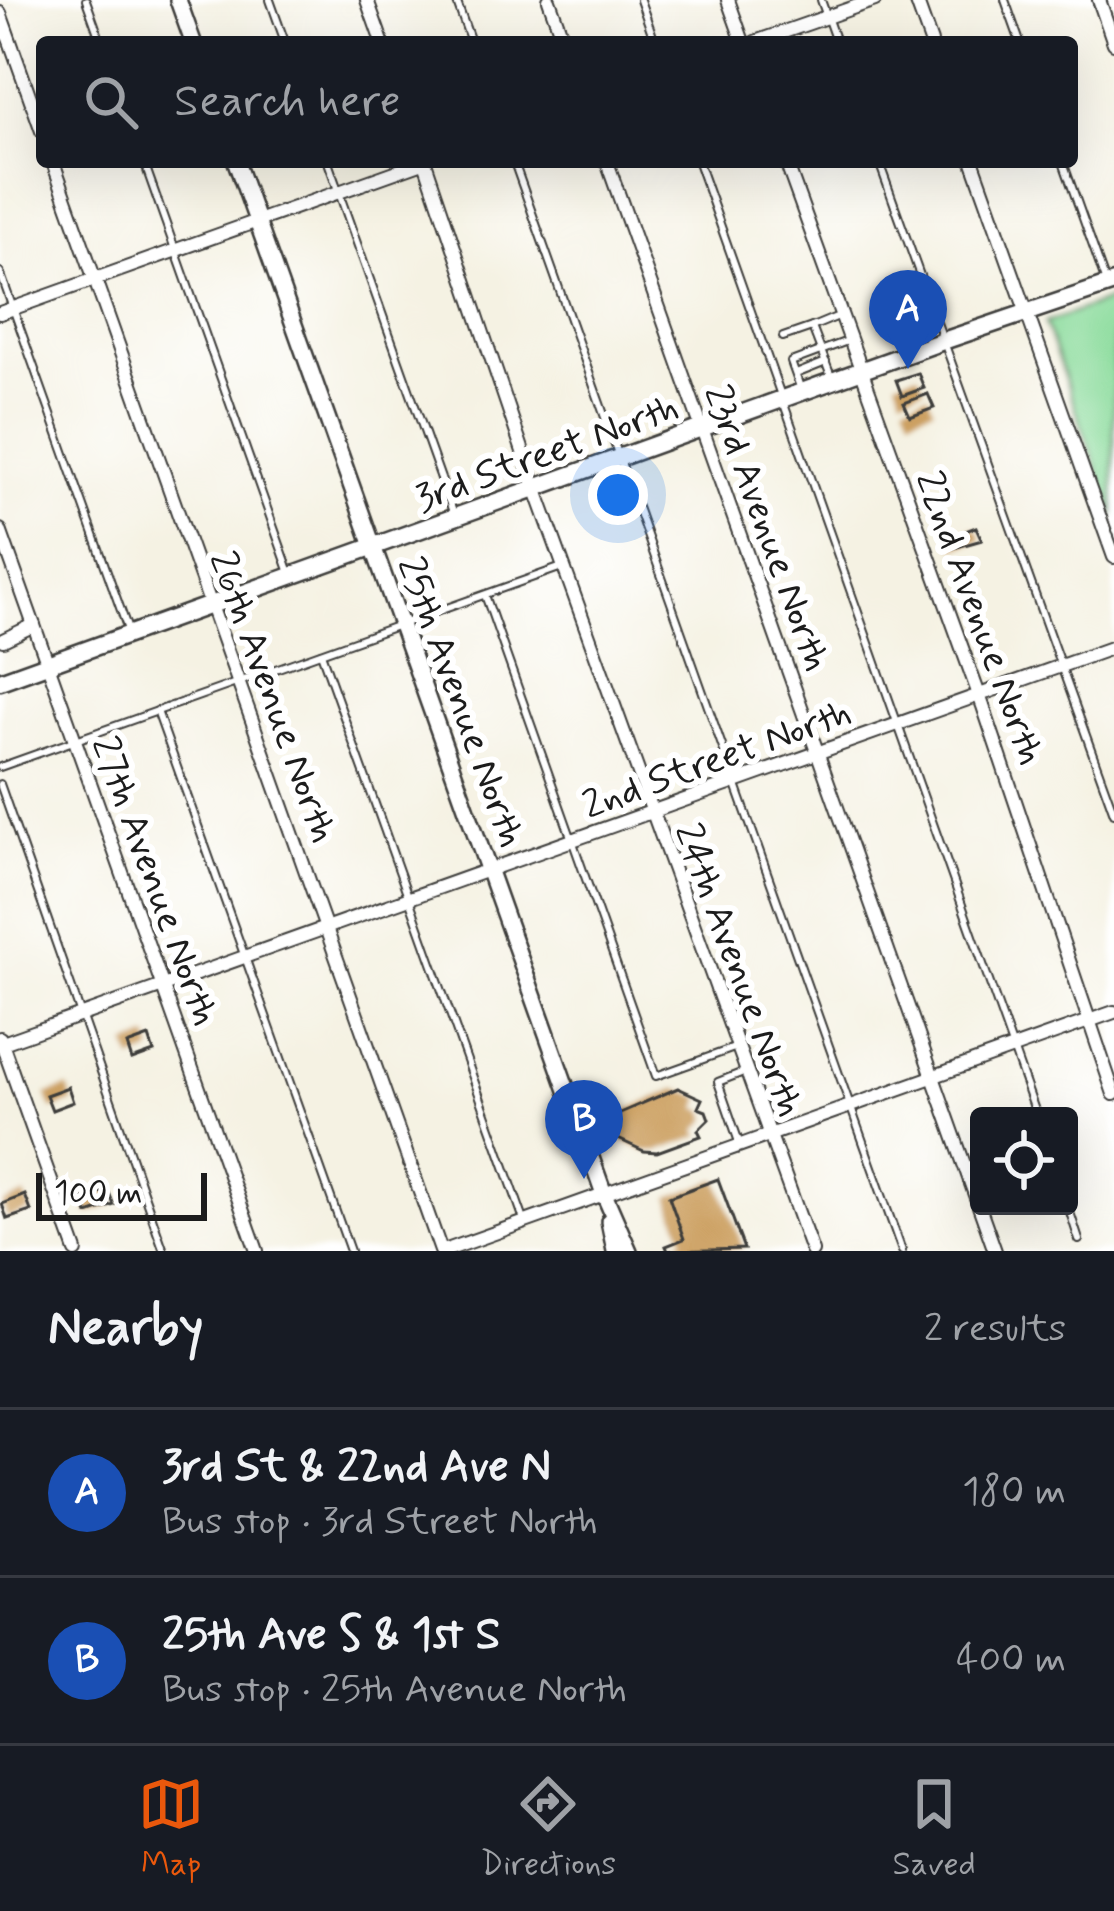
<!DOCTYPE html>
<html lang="en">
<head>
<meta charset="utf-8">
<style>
  :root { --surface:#171b24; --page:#242831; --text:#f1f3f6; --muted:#9ea1a6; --line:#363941; --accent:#ea580c }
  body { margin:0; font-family:Mynerve,sans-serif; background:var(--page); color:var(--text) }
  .controls { position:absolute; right:36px; bottom:36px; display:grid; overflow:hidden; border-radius:12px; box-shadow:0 12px 48px #0002 }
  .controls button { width:108px; height:108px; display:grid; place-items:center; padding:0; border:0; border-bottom:3px solid var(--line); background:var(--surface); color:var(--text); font:60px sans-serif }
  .scale { position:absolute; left:36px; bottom:30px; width:171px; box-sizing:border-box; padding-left:12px; border:6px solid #1c1c1c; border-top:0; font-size:33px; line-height:42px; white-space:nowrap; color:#1c1c1c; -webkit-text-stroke:9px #fff; paint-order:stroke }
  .you { position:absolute; left:618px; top:495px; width:42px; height:42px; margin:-30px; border:9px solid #fff; border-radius:50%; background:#1a73e8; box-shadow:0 0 0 18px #1a73e833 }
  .badge { display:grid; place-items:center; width:78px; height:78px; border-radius:50%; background:var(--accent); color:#fff; font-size:39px; font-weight:700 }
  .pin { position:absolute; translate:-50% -99px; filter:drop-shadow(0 3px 6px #0008) }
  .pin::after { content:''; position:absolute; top:63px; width:42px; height:36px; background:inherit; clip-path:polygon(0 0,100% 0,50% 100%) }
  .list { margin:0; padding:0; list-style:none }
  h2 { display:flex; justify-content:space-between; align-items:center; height:156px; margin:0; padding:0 48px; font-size:51px }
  h2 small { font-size:39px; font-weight:400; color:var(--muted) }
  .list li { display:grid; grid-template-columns:78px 1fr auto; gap:36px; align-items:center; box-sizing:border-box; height:168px; padding:0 48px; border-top:3px solid var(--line) }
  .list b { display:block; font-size:45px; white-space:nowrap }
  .list p { margin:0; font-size:39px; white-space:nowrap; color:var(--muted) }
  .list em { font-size:39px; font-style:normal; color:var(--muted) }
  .icon { flex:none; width:66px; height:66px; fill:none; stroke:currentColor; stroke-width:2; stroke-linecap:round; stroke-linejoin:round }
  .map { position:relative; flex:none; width:1114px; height:1251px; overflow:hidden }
  .search { position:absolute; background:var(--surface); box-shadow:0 12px 48px #0002; left:36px; right:36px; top:36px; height:132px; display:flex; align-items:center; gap:30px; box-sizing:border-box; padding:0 42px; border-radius:12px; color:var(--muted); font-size:45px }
  .sheet { height:492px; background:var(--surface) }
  nav { display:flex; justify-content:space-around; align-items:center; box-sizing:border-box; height:168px; border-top:3px solid var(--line); background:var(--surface); font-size:33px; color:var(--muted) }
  nav a { display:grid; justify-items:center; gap:6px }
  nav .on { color:var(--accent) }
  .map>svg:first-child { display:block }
  .green { fill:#8adb9b; stroke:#537c5c; stroke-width:3 }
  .building { fill:#cca062 }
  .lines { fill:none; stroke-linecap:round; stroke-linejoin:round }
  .service-casing { stroke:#3d3c3a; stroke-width:10 }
  .minor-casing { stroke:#3d3c3a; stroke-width:16 }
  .tertiary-casing { stroke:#3d3c3a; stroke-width:20 }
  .secondary-casing { stroke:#3d3c3a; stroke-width:21 }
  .service { stroke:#fff; stroke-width:6 }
  .minor { stroke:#fff; stroke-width:12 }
  .tertiary { stroke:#fff; stroke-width:15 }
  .secondary { stroke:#fff; stroke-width:16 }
  .labels { text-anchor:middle; stroke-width:12; stroke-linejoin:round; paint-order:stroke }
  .street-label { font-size:39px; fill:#1c1c1c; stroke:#fff }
</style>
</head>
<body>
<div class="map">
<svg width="1114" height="1251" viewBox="0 0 1114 1251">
  <rect width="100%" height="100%" fill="#fff"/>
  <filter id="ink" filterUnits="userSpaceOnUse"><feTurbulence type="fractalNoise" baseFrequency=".00833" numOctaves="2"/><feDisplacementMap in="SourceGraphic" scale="24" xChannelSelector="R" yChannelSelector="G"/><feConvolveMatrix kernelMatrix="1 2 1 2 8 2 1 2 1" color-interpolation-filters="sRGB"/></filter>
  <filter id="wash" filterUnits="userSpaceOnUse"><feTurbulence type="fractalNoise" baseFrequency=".004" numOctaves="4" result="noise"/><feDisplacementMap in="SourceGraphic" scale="48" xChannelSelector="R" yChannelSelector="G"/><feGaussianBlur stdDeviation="2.7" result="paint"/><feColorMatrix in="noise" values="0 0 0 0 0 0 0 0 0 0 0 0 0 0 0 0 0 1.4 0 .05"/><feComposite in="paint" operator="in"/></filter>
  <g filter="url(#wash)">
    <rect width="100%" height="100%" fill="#f5f2e3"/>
    <path class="green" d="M1114,298v218l-69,-193z"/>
    <g id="blocks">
      <g class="building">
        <path d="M918,373l6,15 -22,8 -6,-16z"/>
        <path d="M928,394l6,14 -24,9 -6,-14z"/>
        <path d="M976,527l6,13 -28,8 -4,-11z"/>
        <path d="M149,1037l5,15 -22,8 -5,-15z"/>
        <path d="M68,1087l5,15 -21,8 -6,-15z"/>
        <path d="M678,1088l24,11 -4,9 8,3 3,8 -11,11 3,6 -44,16 -13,-1 -30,-14 -6,-19z"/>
        <path d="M718,1179l26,70 -76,2 -2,-5 18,-7 -15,-42z"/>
        <path d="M108,1190l6,15 -26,9 -5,-15z"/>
        <path d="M25,1195l6,16 -24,8 -5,-15z"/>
      </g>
    </g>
  </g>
  <g filter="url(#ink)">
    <use href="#blocks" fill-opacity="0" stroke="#3d3c3a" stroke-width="3"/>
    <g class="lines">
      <defs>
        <g id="service">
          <path d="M86,0l15,42"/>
          <path d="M270,0l15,42"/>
          <path d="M456,0l15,42"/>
          <path d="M640,0l15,42"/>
          <path d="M821,0l15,42"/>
          <path d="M1005,0l15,42"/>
          <path d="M144,162l146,411"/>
          <path d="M328,162l126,353"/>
          <path d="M514,162l388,1089"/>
          <path d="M698,162l339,954"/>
          <path d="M879,162l235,651"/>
          <path d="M1063,162l43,121"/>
          <path d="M0,272l128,358"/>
          <path d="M783,337l29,-10"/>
          <path d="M796,374l30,-12"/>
          <path d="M832,379l-20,-52 29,-12"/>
          <path d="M801,390l-10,-28 59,-22"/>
          <path d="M485,595l171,481 81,-29"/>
          <path d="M321,653l203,567"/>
          <path d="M157,711l193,540"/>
          <path d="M0,767l562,-200"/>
          <path d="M0,784l164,467"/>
          <path d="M740,1145l-22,-63 28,-11"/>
          <path d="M1068,1206l11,34"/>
        </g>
        <g id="minor">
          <path d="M367,0l15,42"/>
          <path d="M549,0l15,42"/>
          <path d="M728,0l15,42"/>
          <path d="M916,0l15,42"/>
          <path d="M1099,0l15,43"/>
          <path d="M0,13l42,118"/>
          <path d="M755,42l120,-42"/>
          <path d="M53,162l388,1089"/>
          <path d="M425,162l111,328 276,761"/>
          <path d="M607,162l388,1089"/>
          <path d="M786,162l197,544 131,388"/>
          <path d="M973,162l141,395"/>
          <path d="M0,313l423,-151"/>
          <path d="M0,530l257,721"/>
          <path d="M3,640l31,-15"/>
          <path d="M0,1038l76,213"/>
          <path d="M0,1044l1114,-397"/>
          <path d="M444,1251l670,-239"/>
        </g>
        <g id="tertiary">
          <path d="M178,0l15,42"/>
          <path d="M236,162l368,1032 25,57"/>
          <path d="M609,1221l6,30"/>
        </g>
        <path id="secondary" d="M0,681l943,-340 171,-58"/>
      </defs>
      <use href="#service" class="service-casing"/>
      <use href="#minor" class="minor-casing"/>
      <use href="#tertiary" class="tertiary-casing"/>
      <use href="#secondary" class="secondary-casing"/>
      <use href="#service" class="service"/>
      <use href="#minor" class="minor"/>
      <use href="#tertiary" class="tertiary"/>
      <use href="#secondary" class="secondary"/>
    </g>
  </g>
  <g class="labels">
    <g class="street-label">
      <text transform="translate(546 451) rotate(-20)" y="14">3rd Street North</text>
      <text transform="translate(769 527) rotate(70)" y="14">23rd Avenue North</text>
      <text transform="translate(982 617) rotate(70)" y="14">22nd Avenue North</text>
      <text transform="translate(275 696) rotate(70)" y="14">26th Avenue North</text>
      <text transform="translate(463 701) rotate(70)" y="14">25th Avenue North</text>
      <text transform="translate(716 757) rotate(-20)" y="14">2nd Street North</text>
      <text transform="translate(157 880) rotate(70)" y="14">27th Avenue North</text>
      <text transform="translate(741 969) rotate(70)" y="14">24th Avenue North</text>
    </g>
  </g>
</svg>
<div class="controls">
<button><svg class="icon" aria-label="locate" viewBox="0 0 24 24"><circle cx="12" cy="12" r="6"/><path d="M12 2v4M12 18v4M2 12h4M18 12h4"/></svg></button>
</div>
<div class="scale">100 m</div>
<div class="you"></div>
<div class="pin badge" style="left:908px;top:369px;background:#1a4fb4">A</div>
<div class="pin badge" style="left:584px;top:1179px;background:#1a4fb4">B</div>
<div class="search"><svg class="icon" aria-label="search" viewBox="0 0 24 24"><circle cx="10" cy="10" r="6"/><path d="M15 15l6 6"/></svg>Search here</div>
</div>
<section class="sheet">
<h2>Nearby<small>2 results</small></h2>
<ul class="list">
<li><span class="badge" style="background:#1a4fb4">A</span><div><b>3rd St &amp; 22nd Ave N</b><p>Bus stop · 3rd Street North</p></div><em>180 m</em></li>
<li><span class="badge" style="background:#1a4fb4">B</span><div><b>25th Ave S &amp; 1st S</b><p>Bus stop · 25th Avenue North</p></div><em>400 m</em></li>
</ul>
</section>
<nav>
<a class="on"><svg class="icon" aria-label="map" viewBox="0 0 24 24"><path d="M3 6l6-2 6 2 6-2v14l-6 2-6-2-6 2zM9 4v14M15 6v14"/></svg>Map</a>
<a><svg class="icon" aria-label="directions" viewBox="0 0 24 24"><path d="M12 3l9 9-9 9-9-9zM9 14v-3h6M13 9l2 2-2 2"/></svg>Directions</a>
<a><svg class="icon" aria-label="saved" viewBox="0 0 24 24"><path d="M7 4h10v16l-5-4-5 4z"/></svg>Saved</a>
</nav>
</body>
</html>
